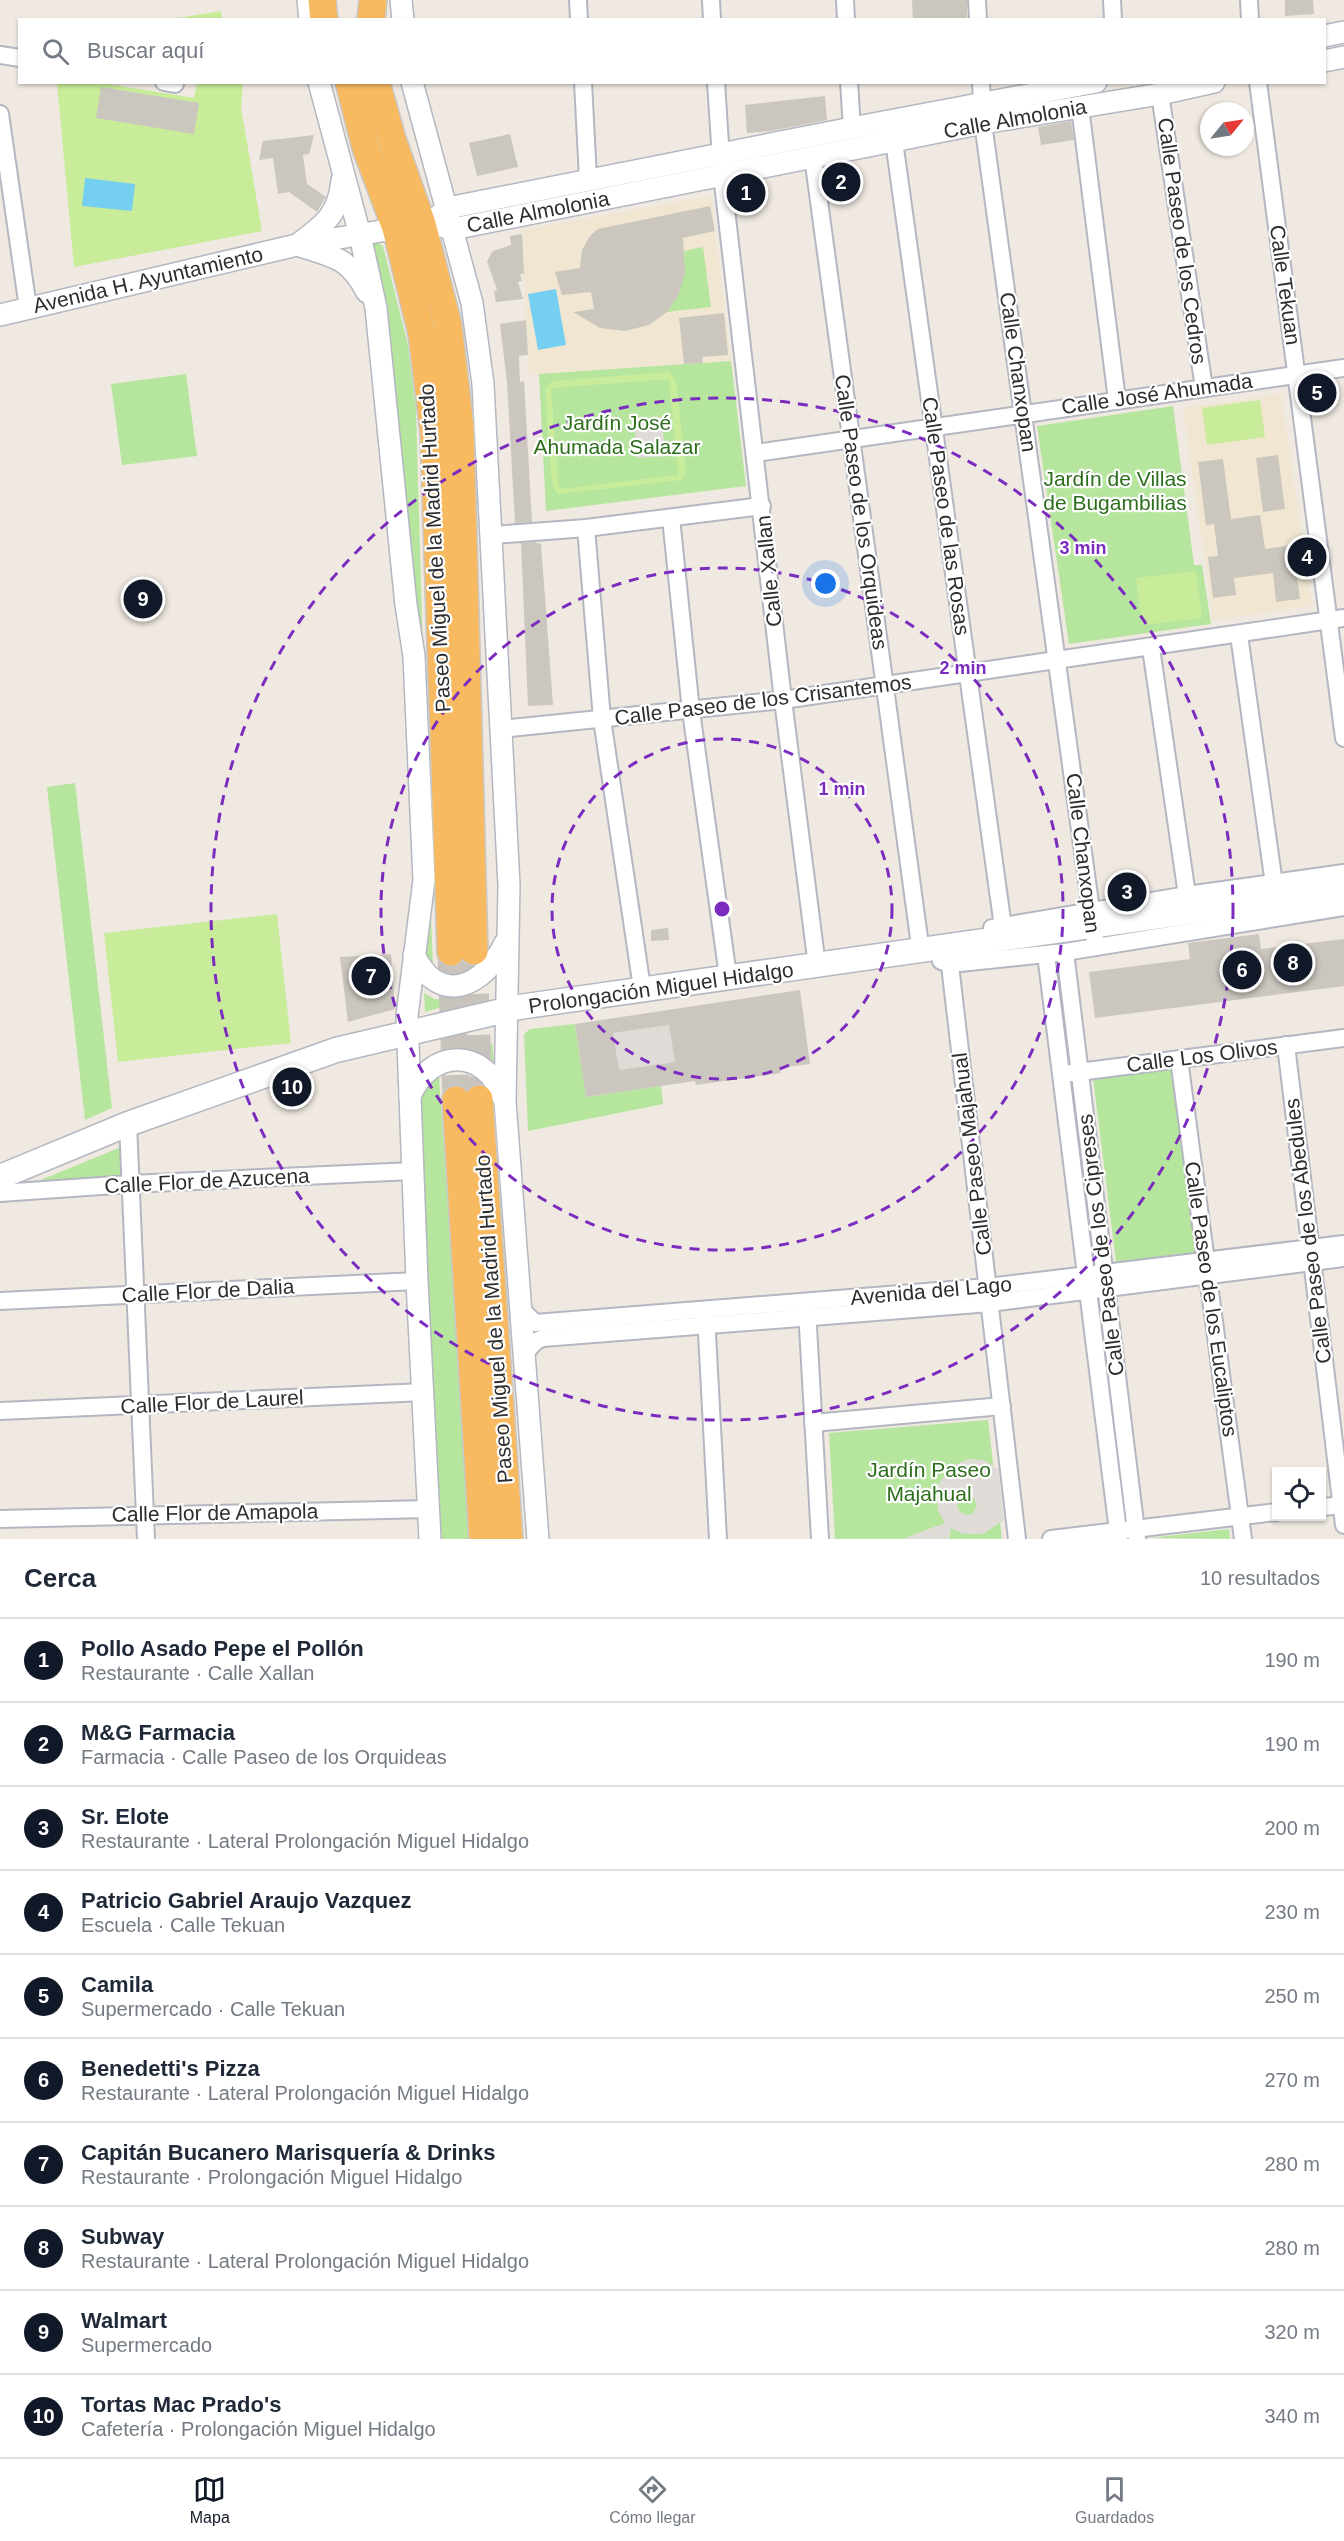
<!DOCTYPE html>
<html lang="es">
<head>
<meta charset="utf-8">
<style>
  :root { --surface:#fff; --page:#f6f6f7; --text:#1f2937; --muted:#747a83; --line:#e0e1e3; --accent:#111827 }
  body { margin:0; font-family:Helvetica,sans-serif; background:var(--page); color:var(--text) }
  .controls { position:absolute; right:18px; bottom:18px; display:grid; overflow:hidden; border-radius:0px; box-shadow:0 2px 4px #0004 }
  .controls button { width:54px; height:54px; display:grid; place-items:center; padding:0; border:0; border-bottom:2px solid var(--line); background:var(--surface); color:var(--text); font:30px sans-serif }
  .compass { position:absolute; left:1200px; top:102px; width:54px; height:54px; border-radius:50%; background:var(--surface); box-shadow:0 2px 4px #0004; rotate:60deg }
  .you { position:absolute; left:826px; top:584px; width:21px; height:21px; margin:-15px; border:4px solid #fff; border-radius:50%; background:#1a73e8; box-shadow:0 0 0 9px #1a73e833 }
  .badge { display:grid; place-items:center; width:39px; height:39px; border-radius:50%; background:var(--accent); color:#fff; font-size:20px; font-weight:700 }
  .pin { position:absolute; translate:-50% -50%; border:3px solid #fff; box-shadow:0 2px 6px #0006 }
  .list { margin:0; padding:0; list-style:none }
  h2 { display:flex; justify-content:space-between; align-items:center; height:78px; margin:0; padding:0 24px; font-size:26px }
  h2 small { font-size:20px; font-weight:400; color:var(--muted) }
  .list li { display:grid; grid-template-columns:39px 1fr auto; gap:18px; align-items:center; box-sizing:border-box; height:84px; padding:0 24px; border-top:2px solid var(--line) }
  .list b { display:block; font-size:22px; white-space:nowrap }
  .list p { margin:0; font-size:20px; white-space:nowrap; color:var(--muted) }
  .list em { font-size:20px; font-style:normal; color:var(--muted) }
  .icon { flex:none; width:33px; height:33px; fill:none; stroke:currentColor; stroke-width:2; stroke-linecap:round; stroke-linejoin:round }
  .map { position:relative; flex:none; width:1344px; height:1539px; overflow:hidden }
  .search { position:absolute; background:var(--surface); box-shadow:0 2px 4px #0004; left:18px; right:18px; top:18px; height:66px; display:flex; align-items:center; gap:15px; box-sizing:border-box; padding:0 21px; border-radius:0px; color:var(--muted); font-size:22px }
  .sheet { height:918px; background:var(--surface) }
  nav { display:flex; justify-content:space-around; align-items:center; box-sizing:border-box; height:84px; border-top:2px solid var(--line); background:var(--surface); font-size:16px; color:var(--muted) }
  nav a { display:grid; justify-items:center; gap:3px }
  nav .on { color:var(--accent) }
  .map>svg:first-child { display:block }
  .education { fill:#f0e6d1 }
  .green { fill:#b6e59e }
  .pitch { fill:#c9ec9a; fill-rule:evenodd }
  .plaza { fill:#dfdcd8; fill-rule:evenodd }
  .water { fill:#75cff0 }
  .building { fill:#cbc7bf; fill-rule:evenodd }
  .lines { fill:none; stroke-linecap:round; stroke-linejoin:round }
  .trunk-tunnel { stroke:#c8c4bd; stroke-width:27; stroke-dasharray:27 14; stroke-linecap:butt }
  .minor-casing { stroke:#b4b7c1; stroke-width:20 }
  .tertiary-casing { stroke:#b4b7c1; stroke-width:24 }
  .secondary-casing { stroke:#b4b7c1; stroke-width:27 }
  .trunk-casing { stroke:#c9c9c9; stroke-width:30 }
  .minor { stroke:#fff; stroke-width:16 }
  .tertiary { stroke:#fff; stroke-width:21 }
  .secondary { stroke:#fff; stroke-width:24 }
  .trunk { stroke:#f8ba60; stroke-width:27 }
  .ring { fill:none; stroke:#7b2cbf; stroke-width:3; stroke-dasharray:10 8 }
  .labels { text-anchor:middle; stroke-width:4.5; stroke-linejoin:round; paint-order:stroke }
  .street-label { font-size:21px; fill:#2e2e2e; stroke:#fff }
  .park-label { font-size:21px; fill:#2c6e1b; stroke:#fff }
  .centre { fill:#7b2cbf; stroke:#fff; stroke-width:3 }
  .ring-label { font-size:18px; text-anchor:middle; font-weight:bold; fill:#7b2cbf; stroke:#fff; stroke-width:4.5; stroke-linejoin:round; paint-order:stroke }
</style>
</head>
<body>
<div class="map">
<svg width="1344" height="1539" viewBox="0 0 1344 1539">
  <rect width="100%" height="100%" fill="#efe9e1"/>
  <g class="education">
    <path d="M711,196l20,165 -202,14 -7,-145z"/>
    <path d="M1281,394l31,212 -99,14 -30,-212z"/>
  </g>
  <g class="green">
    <path d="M374,241l9,5 25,99 8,65 7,244 -22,-147 -9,-149 -9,-50 -15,-58z"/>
    <path d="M703,247l8,60 -44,5c14,-21 18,-36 17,-61z"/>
    <path d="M731,361l15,125 -200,25 -7,-137z"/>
    <path d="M186,374l11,82 -75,9 -11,-81z"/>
    <path d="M1173,406l21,159h8l9,59 -142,20 -32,-218z"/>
    <path d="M75,783l37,325 -27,12 -38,-333z"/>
    <path d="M430,894l3,71 -8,-12z"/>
    <path d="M424,993l10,6 17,2v3l-26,8z"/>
    <path d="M575,1024l11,73 75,-11 2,18 -135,27 -4,-97 6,-5z"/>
    <path d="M492,1043l2,19 -11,-9 -14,-5z"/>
    <path d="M1172,1069l23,183 -79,10 -23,-184z"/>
    <path d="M439,1077l32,462h-33l-21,-440 15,-19z"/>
    <path d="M121,1147v32l-102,10z"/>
    <path d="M988,1420l14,119h-167l-6,-106z"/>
    <path d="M1229,1529l1,10 -80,-1z"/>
  </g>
  <g class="pitch">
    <path d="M221,11l1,8h-50z"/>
    <path d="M57,83h45l92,15 3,-15h46l-2,24 21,124 -188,36z"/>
    <path d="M669,372l7,9 10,91 -4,8 -124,14 -6,-9 -7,-96 7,-8zM669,379l9,96 -119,14 -8,-101z"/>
    <path d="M1260,400l5,37 -58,8 -5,-37z"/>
    <path d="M1196,571l6,47 -60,7 -6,-47z"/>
    <path d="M277,914l14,129 -173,19 -14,-129z"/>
  </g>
  <g class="plaza">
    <path d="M662,417l3,39 -28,2 -3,-39z"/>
    <path d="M669,1025l6,37 -56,8 -6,-37z"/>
    <path d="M968,1459l16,1 14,9 6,51 -21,14h-20l-12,-6 -2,11h-47l43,-16 -7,-12 -1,-24 12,-19zM969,1496l5,2 3,9 -5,7 -6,1 -7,-4 -2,-7 4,-6z"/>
  </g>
  <g class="water">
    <path d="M85,178l50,6 -3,27 -50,-5z"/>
    <path d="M556,289l10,56 -28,5 -10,-56z"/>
  </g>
  <g class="building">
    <path d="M912,0h55v20h-54z"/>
    <path d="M1285,0h28l1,14 -29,2z"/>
    <path d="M101,87l98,16 -5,31 -98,-16z"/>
    <path d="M825,96l2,24 -55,11 -25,2 -2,-28z"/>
    <path d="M1071,121l3,19 -33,5 -3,-18z"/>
    <path d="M510,134l8,33 -41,9 -8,-33z"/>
    <path d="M314,135l-5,19 -6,1 4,29 19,13 -9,15 -28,-20 -11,2 -5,-36 -14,2 4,-19z"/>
    <path d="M710,206l5,25 -32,7 2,35 -6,21 -12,18 -18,13 -24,6 -25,-3 -27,-16 21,-3 -3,-17 -29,3 -7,-23 25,-4 2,-18 8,-14 8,-7z"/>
    <path d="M522,234l2,40h-4l2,7 -4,1 5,17 -27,3 -2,-11 3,-1 -10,-29 6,-10 18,-6 -1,-9z"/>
    <path d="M724,313l4,42 -26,2 1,6 -19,1 -5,-46z"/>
    <path d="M526,320l2,35 -9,1 1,26 4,-1 8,141 -17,1 -8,-141 -7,-58z"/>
    <path d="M1278,455l7,54 -22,3 -7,-54z"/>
    <path d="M1223,459l8,60 29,-4 5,34 28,-4 7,54 -24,3 -3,-29 -39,5 2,17 -23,3 -5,-41 10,-1 -4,-32 -8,1 -8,-63z"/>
    <path d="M534,542l7,2 12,161 -25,1 -7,-163z"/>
    <path d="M668,928l1,12 -18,1v-11z"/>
    <path d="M1259,934l2,15 83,-10v47l-249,32 -6,-46 101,-13 -2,-16z"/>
    <path d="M391,954l4,55 -47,13 -8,-65z"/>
    <path d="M800,990l10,74 -30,4 1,5 -85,12 -1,-4 -109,16 -11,-73zM669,1025l6,37 -56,8 -6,-37z"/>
  </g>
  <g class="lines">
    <g class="trunk-tunnel">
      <path d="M451,952l5,148"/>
      <path d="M474,953l5,146"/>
    </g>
    <defs>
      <g id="minor">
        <path d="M578,0l1,20"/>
        <path d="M711,0l1,20"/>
        <path d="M845,0l1,20"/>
        <path d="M977,0l1,20"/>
        <path d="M1112,0l1,20"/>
        <path d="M1249,0l1,20"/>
        <path d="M0,55l20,3"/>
        <path d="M164,82l11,2"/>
        <path d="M583,82l5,97"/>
        <path d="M716,82l6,93 61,525 34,266"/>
        <path d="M849,82l3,46"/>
        <path d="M981,82l2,41 113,824"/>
        <path d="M1258,82l86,656"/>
        <path d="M1160,94l44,294"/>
        <path d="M1080,107l37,293"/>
        <path d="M0,114l28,194"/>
        <path d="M894,141l109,786"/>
        <path d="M813,157l106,781"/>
        <path d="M756,453l588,-85"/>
        <path d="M671,518l20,193 37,265"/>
        <path d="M586,528l16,191 40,269"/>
        <path d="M493,535l93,-7 176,-22"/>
        <path d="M1239,635l35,249"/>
        <path d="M1151,648l36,247"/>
        <path d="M501,729l282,-29 561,-82"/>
        <path d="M992,928l195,-33 157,-22"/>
        <path d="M948,948l69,591"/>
        <path d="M1065,952l72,587"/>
        <path d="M1046,954l73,585"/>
        <path d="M941,961l9,3 115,-12 279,-45"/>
        <path d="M1286,1045l58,480"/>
        <path d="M1179,1059l64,480"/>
        <path d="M1071,1073l273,-35"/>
        <path d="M128,1124l18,415"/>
        <path d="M0,1193l130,-9 283,-13"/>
        <path d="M0,1301l417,-20"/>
        <path d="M807,1309l13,230"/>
        <path d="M522,1310l13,13 453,-36 356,-43"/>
        <path d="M706,1315l12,224"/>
        <path d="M524,1354l12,-13 7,-3 447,-35 354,-45"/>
        <path d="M0,1411l424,-19"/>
        <path d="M813,1423l189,-17"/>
        <path d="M1322,1507l22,-2"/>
        <path d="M0,1519l429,-10"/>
        <path d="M1051,1539l225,-27"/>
      </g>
      <g id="tertiary">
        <path d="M308,0l2,20"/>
        <path d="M401,0l2,20"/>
        <path d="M1324,36l20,-4"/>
        <path d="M1324,61l20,-4"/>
        <path d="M319,82l41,153 16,73 30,297 8,51 10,224 -17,136 10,265 13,258"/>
        <path d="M412,82l60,221 11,81 26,501 -4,216 33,438"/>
        <path d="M437,217l11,-9 404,-80 244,-46"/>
        <path d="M297,245c27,-20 42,-30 45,-65"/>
        <path d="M303,247c34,10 47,13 64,45"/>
        <path d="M0,315l297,-70 132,-22 24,6 530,-106 177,-29 54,-12"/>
        <path d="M414,955c26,52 70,32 91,-12"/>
        <path d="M410,1096c21,-48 74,-49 93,1"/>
      </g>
      <path id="secondary" d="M0,1177l128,-53 208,-74 183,-43 825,-117"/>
      <g id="trunk">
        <path d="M322,0l2,20"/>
        <path d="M371,20l2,-20"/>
        <path d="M349,82l17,66 30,80 26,106 12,98 17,520"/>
        <path d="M376,82l16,57 30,85 26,101 12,102 14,524"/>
        <path d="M479,1099l30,440"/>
        <path d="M456,1100l27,439"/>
      </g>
    </defs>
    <use href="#minor" class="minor-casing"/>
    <use href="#tertiary" class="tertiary-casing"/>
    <use href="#secondary" class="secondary-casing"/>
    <use href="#trunk" class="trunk-casing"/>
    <use href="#minor" class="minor"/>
    <use href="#tertiary" class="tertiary"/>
    <use href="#secondary" class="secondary"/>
    <use href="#trunk" class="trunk"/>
  </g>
  <g class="ring">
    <circle cx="722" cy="909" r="170"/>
    <circle cx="722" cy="909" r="341"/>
    <circle cx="722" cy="909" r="511"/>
  </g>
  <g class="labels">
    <g class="street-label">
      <text transform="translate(1015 119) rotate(-10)" y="7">Calle Almolonia</text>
      <text transform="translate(538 212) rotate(-11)" y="7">Calle Almolonia</text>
      <text transform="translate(1182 241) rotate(82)" y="7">Calle Paseo de los Cedros</text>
      <text transform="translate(148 280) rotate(-13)" y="7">Avenida H. Ayuntamiento</text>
      <text transform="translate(1285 285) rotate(82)" y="7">Calle Tekuan</text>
      <text transform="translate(1018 372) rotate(82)" y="7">Calle Chanxopan</text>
      <text transform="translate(1157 394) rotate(-8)" y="7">Calle José Ahumada</text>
      <text transform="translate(861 512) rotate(82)" y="7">Calle Paseo de los Orquideas</text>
      <text transform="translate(946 516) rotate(82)" y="7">Calle Paseo de las Rosas</text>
      <text transform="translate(435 548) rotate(-93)" y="7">Paseo Miguel de la Madrid Hurtado</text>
      <text transform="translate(769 571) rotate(-96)" y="7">Calle Xallan</text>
      <text transform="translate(763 700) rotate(-7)" y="7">Calle Paseo de los Crisantemos</text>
      <text transform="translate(1083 853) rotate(83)" y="7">Calle Chanxopan</text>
      <text transform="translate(661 988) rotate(-8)" y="7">Prolongación Miguel Hidalgo</text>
      <text transform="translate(1202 1056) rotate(-7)" y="7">Calle Los Olivos</text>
      <text transform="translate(972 1154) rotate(-97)" y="7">Calle Paseo Majahual</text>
      <text transform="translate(207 1181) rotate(-3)" y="7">Calle Flor de Azucena</text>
      <text transform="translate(1308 1231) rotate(-97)" y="7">Calle Paseo de los Abedules</text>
      <text transform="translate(1101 1245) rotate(-97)" y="7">Calle Paseo de los Cipreses</text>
      <text transform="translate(208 1291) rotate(-3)" y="7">Calle Flor de Dalia</text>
      <text transform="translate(931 1291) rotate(-5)" y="7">Avenida del Lago</text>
      <text transform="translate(1211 1299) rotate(82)" y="7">Calle Paseo de los Eucaliptos</text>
      <text transform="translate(494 1319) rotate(-94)" y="7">Paseo Miguel de la Madrid Hurtado</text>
      <text transform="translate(212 1402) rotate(-3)" y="7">Calle Flor de Laurel</text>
      <text transform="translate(215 1513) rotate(-1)" y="7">Calle Flor de Amapola</text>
    </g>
    <g class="park-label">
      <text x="617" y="430">Jardín José<tspan x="617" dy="24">Ahumada Salazar</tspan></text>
      <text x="1115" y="486">Jardín de Villas<tspan x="1115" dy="24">de Bugambilias</tspan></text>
      <text x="929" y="1477">Jardín Paseo<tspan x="929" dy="24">Majahual</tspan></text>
    </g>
  </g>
  <circle cx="722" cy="909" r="9" class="centre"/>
  <g class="ring-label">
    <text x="1083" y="554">3 min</text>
    <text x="963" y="674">2 min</text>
    <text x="842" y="795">1 min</text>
  </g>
</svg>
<div class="controls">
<button><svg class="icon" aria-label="locate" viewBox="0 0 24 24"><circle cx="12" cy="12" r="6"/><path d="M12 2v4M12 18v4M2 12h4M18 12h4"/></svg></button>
</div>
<svg class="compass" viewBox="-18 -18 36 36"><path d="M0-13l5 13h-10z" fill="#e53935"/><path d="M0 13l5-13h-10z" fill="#747a83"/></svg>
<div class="you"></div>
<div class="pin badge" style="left:746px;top:193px">1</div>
<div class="pin badge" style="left:841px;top:182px">2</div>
<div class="pin badge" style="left:1127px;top:892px">3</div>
<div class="pin badge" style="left:1307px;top:557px">4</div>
<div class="pin badge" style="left:1317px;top:393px">5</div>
<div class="pin badge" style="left:1242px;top:970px">6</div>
<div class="pin badge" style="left:371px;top:976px">7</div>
<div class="pin badge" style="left:1293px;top:963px">8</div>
<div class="pin badge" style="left:143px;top:599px">9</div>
<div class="pin badge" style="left:292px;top:1087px">10</div>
<div class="search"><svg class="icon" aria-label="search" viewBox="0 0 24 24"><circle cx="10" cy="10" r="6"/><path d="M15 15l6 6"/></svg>Buscar aquí</div>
</div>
<section class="sheet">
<h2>Cerca<small>10 resultados</small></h2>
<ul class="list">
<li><span class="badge">1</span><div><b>Pollo Asado Pepe el Pollón</b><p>Restaurante · Calle Xallan</p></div><em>190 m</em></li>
<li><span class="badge">2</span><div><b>M&amp;G Farmacia</b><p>Farmacia · Calle Paseo de los Orquideas</p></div><em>190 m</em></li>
<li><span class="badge">3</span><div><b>Sr. Elote</b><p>Restaurante · Lateral Prolongación Miguel Hidalgo</p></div><em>200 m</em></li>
<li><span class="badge">4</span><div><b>Patricio Gabriel Araujo Vazquez</b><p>Escuela · Calle Tekuan</p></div><em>230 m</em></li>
<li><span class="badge">5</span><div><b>Camila</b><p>Supermercado · Calle Tekuan</p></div><em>250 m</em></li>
<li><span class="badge">6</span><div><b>Benedetti's Pizza</b><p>Restaurante · Lateral Prolongación Miguel Hidalgo</p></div><em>270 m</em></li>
<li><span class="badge">7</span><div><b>Capitán Bucanero Marisquería &amp; Drinks</b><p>Restaurante · Prolongación Miguel Hidalgo</p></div><em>280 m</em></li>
<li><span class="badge">8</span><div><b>Subway</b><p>Restaurante · Lateral Prolongación Miguel Hidalgo</p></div><em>280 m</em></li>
<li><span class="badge">9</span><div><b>Walmart</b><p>Supermercado</p></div><em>320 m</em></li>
<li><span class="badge">10</span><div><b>Tortas Mac Prado's</b><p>Cafetería · Prolongación Miguel Hidalgo</p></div><em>340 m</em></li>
</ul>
</section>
<nav>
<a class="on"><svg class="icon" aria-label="map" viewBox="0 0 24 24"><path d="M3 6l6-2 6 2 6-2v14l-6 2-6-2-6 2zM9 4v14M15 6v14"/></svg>Mapa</a>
<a><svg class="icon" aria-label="directions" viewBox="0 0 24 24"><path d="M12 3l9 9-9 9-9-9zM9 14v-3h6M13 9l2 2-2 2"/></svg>Cómo llegar</a>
<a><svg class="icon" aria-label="saved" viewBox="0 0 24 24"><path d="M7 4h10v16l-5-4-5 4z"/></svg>Guardados</a>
</nav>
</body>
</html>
